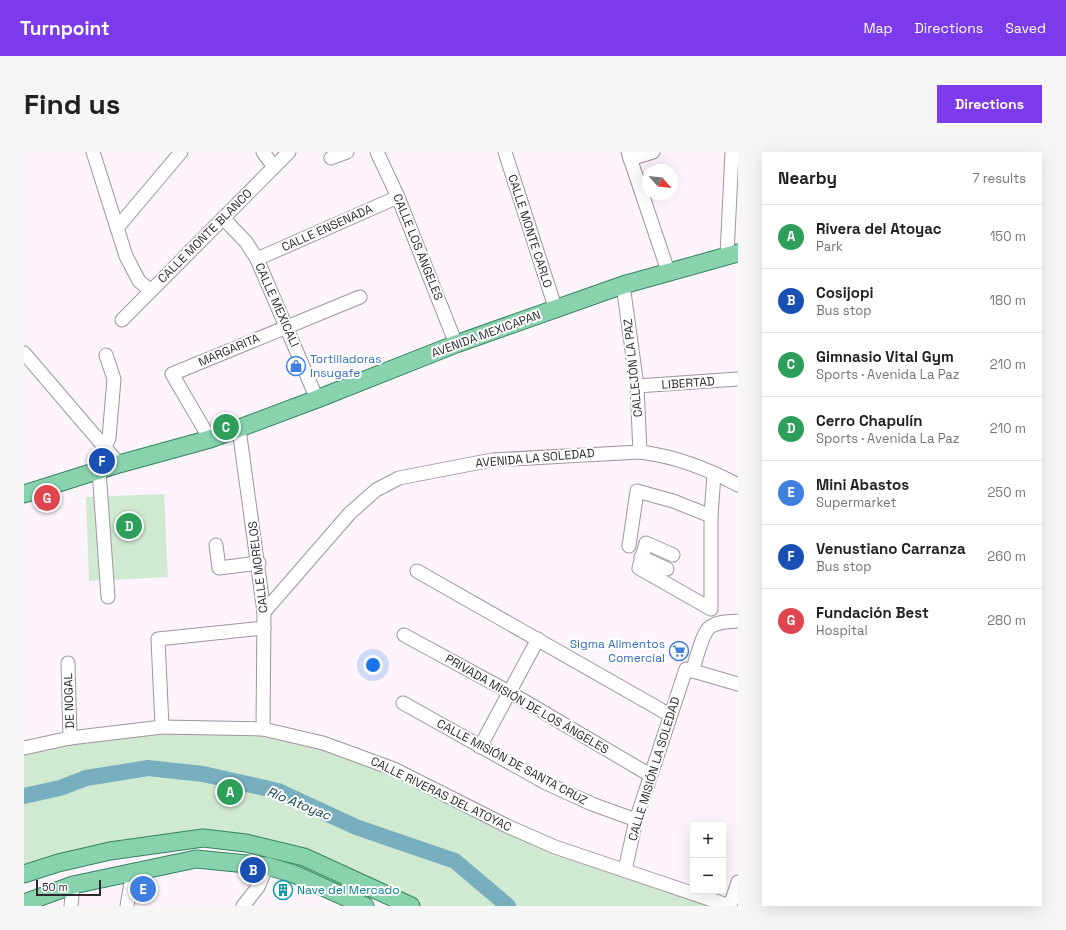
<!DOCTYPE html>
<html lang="en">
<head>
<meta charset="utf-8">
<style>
  :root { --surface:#fff; --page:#f6f6f6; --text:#202124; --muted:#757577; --line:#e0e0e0; --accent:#7c3aed }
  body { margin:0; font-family:"Space Grotesk",sans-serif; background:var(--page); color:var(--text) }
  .controls { position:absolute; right:12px; bottom:12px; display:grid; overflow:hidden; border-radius:0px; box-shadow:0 4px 16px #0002 }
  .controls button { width:36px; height:36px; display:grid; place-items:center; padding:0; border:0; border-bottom:1px solid var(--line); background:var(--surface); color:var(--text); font:20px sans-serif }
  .compass { position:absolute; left:618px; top:12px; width:36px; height:36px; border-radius:50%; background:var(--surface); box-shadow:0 4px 16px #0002; rotate:117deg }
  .scale { position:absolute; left:12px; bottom:10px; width:65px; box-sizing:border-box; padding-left:4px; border:2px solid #2e282e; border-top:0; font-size:11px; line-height:14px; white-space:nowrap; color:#2e282e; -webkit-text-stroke:3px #fff; paint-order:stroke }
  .you { position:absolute; left:349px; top:513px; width:14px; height:14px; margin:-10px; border:3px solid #fff; border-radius:50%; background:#1a73e8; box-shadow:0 0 0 6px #1a73e833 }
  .badge { display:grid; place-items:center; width:26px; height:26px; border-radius:50%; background:var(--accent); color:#fff; font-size:13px; font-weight:700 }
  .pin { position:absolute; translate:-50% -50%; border:2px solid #fff; box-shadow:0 1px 4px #0006 }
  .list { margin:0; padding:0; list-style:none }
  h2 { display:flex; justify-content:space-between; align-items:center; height:52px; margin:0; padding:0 16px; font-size:17px }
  h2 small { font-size:13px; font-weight:400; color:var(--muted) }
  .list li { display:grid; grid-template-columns:26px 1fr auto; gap:12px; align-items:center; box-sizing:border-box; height:64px; padding:0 16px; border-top:1px solid var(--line) }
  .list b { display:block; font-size:15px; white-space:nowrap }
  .list p { margin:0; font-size:13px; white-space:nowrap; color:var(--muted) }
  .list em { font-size:13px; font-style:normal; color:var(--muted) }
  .map { position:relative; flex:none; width:714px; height:754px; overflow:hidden; border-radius:0px }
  header { display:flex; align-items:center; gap:24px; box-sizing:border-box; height:56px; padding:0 20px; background:var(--accent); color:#fff }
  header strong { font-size:19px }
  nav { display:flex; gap:22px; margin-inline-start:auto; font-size:14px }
  .intro { display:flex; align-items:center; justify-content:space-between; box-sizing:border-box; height:96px; padding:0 24px }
  h1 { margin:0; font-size:28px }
  .button { padding:10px 18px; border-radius:0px; background:var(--accent); color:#fff; font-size:14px; font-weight:700 }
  main { display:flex; gap:24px; padding:0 24px }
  aside { flex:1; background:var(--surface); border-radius:0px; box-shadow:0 4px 16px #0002 }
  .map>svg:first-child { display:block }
  .green { fill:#d0ead1 }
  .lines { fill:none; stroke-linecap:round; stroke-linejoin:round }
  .river { stroke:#77afbe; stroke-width:16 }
  .minor-casing { stroke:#a193a1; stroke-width:15 }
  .major-casing { stroke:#34845e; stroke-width:19 }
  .minor { stroke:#fff; stroke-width:13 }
  .major { stroke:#88d3ae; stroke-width:17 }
  .labels { text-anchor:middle; stroke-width:4; stroke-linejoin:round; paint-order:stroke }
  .street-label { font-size:12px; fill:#2e282e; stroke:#fff }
  .shop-label { font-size:12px; fill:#366cbe; stroke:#fff; text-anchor:start }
  .culture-label { font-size:12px; fill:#0d838f; stroke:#fff; text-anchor:start }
  .water-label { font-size:13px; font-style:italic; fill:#093d49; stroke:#fff }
</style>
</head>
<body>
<header>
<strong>Turnpoint</strong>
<nav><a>Map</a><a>Directions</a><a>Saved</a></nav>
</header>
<div class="intro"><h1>Find us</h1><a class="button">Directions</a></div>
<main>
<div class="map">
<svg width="714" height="754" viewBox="0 0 714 754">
  <rect width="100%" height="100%" fill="#fdf4fd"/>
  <g class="green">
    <path d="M140,342l4,83 -79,4 -3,-84z"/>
    <path d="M138,575l101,2 103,28 141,69 119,44 81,36h-296l-107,-49 -101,-19 -179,37v-127z"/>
  </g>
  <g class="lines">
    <path class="river" d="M0,644l36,-8 26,-10 62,-10 55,6 75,17 78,36 99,34 53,45"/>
    <defs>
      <g id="minor">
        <path d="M69,0l33,104 13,25 11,9"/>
        <path d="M239,0l11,15"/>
        <path d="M353,0l21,45 58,147"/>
        <path d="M481,0l51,158"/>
        <path d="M604,0l40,119"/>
        <path d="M307,6l16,-6"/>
        <path d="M606,7l23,-7"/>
        <path d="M200,67l22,23 11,17 60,140"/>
        <path d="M93,76l64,-76"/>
        <path d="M703,103l5,-103"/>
        <path d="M233,107l141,-62"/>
        <path d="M599,133l14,101 3,66"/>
        <path d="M98,168l167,-168"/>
        <path d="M0,201l95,111"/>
        <path d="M613,234l101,-7"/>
        <path d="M215,277l25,183 -1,117"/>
        <path d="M186,287l-38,-65 188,-77"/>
        <path d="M81,294l4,-8 5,-59 -8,-24"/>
        <path d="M75,318l9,127"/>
        <path d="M192,393l3,23 40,-5"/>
        <path d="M605,394l8,-55 36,10 38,15"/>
        <path d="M649,403l-27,-12 -7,25 72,41v-93l3,-42"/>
        <path d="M617,405l26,12"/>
        <path d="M393,419l253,144"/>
        <path d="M240,460l86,-99 26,-23 23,-12 93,-18 148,-8c34,4 68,17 98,33"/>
        <path d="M380,483l105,57 141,83"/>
        <path d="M44,511l2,75"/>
        <path d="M668,519c4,-10 10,-38 18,-44 8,-6 19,-5 28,-6"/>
        <path d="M379,551l143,80 46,21 44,16"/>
        <path d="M138,575l-4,-88 106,-11"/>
        <path d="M456,595l58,-108"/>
        <path d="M0,596l46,-10 92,-11 101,2 60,14 71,26 113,57 48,21 175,59"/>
        <path d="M601,718l11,-50 50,-151 52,15"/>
        <path d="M47,754l2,-21"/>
        <path d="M103,754l6,-35"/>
        <path d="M219,754l15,-19 9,-21"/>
        <path d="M706,754l8,-24"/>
      </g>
      <g id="major">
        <path d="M0,342l95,-30 91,-25 107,-40 139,-55 167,-59 115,-32"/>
        <path d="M0,722l34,-11 52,-12 93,-13 43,5 58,14 107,49"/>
        <path d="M0,751l49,-18 123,-26 71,7 27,8 71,32"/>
      </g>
    </defs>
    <use href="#minor" class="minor-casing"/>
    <use href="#major" class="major-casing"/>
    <use href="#minor" class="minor"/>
    <use href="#major" class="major"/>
  </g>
  <defs>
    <symbol id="shop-ring" viewBox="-11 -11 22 22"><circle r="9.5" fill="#fff" stroke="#3f7fe0" stroke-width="1.5"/><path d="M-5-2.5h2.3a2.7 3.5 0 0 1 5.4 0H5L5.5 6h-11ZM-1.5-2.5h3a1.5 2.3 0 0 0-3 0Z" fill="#3f7fe0"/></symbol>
    <symbol id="supermarket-ring" viewBox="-11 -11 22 22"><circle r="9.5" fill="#fff" stroke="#3f7fe0" stroke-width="1.5"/><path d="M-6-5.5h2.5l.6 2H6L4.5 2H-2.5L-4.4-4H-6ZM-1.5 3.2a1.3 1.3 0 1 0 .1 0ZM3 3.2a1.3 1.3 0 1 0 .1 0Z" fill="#3f7fe0"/></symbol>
    <symbol id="building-ring" viewBox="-11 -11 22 22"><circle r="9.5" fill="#fff" stroke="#0f9aa8" stroke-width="1.5"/><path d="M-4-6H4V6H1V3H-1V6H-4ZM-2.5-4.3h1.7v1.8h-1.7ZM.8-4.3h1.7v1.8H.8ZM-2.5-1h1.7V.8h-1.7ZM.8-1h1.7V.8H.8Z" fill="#0f9aa8"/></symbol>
  </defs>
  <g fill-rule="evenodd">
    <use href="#shop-ring" x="261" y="203" width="22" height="22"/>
    <use href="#supermarket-ring" x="644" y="488" width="22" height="22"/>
    <use href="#building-ring" x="248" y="727" width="22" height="22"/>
  </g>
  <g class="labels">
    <g class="street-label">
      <text transform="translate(303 76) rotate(-24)" y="4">CALLE ENSENADA</text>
      <text transform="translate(506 79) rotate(72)" y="4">CALLE MONTE CARLO</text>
      <text transform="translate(181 84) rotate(-45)" y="4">CALLE MONTE BLANCO</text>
      <text transform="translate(394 95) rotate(68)" y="4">CALLE LOS ÁNGELES</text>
      <text transform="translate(253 153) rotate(66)" y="4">CALLE MEXICALI</text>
      <text transform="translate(462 182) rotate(-20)" y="4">AVENIDA MEXICAPAN</text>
      <text transform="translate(205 198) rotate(-23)" y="4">MARGARITA</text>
      <text transform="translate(609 216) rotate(-96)" y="4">CALLEJÓN LA PAZ</text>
      <text transform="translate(664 231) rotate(-4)" y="4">LIBERTAD</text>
      <text transform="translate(511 306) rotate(-5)" y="4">AVENIDA LA SOLEDAD</text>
      <text transform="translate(234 415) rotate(-97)" y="4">CALLE MORELOS</text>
      <text transform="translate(45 549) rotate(-92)" y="4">DE NOGAL</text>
      <text transform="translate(503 552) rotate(30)" y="4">PRIVADA MISIÓN DE LOS ÁNGELES</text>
      <text transform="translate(488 610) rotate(28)" y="4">CALLE MISIÓN DE SANTA CRUZ</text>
      <text transform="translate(630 617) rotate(-73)" y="4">CALLE MISIÓN LA SOLEDAD</text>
      <text transform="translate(417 642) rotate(26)" y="4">CALLE RIVERAS DEL ATOYAC</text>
    </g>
    <g class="shop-label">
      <text x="286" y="211">Tortilladoras<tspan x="286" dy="14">Insugafe</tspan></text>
      <text x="641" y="496" text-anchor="end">Sigma Alimentos<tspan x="641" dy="14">Comercial</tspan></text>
    </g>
    <g class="culture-label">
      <text x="273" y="742">Nave del Mercado</text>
    </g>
    <g class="water-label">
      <text transform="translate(275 651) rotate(22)" y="5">Río Atoyac</text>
    </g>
  </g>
</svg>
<div class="controls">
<button>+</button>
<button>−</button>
</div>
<svg class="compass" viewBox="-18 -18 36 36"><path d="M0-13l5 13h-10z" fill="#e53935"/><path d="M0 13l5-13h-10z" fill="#757577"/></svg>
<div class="scale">50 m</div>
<div class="you"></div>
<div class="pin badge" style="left:206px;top:640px;background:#2e9e5b">A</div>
<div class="pin badge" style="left:229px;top:718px;background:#1a4fb4">B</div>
<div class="pin badge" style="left:202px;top:275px;background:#2e9e5b">C</div>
<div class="pin badge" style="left:105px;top:374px;background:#2e9e5b">D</div>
<div class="pin badge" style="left:119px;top:737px;background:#3f7fe0">E</div>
<div class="pin badge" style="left:78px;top:309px;background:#1a4fb4">F</div>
<div class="pin badge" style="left:23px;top:346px;background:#e0444e">G</div>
</div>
<aside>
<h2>Nearby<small>7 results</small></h2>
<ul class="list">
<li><span class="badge" style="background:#2e9e5b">A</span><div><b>Rivera del Atoyac</b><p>Park</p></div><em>150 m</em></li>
<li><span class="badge" style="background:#1a4fb4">B</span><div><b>Cosijopi</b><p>Bus stop</p></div><em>180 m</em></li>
<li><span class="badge" style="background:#2e9e5b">C</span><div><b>Gimnasio Vital Gym</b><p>Sports · Avenida La Paz</p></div><em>210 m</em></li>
<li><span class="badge" style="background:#2e9e5b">D</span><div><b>Cerro Chapulín</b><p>Sports · Avenida La Paz</p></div><em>210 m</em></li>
<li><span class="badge" style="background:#3f7fe0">E</span><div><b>Mini Abastos</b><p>Supermarket</p></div><em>250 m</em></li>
<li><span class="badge" style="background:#1a4fb4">F</span><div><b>Venustiano Carranza</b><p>Bus stop</p></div><em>260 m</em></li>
<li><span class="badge" style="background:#e0444e">G</span><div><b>Fundación Best</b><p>Hospital</p></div><em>280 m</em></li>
</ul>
</aside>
</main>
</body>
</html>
